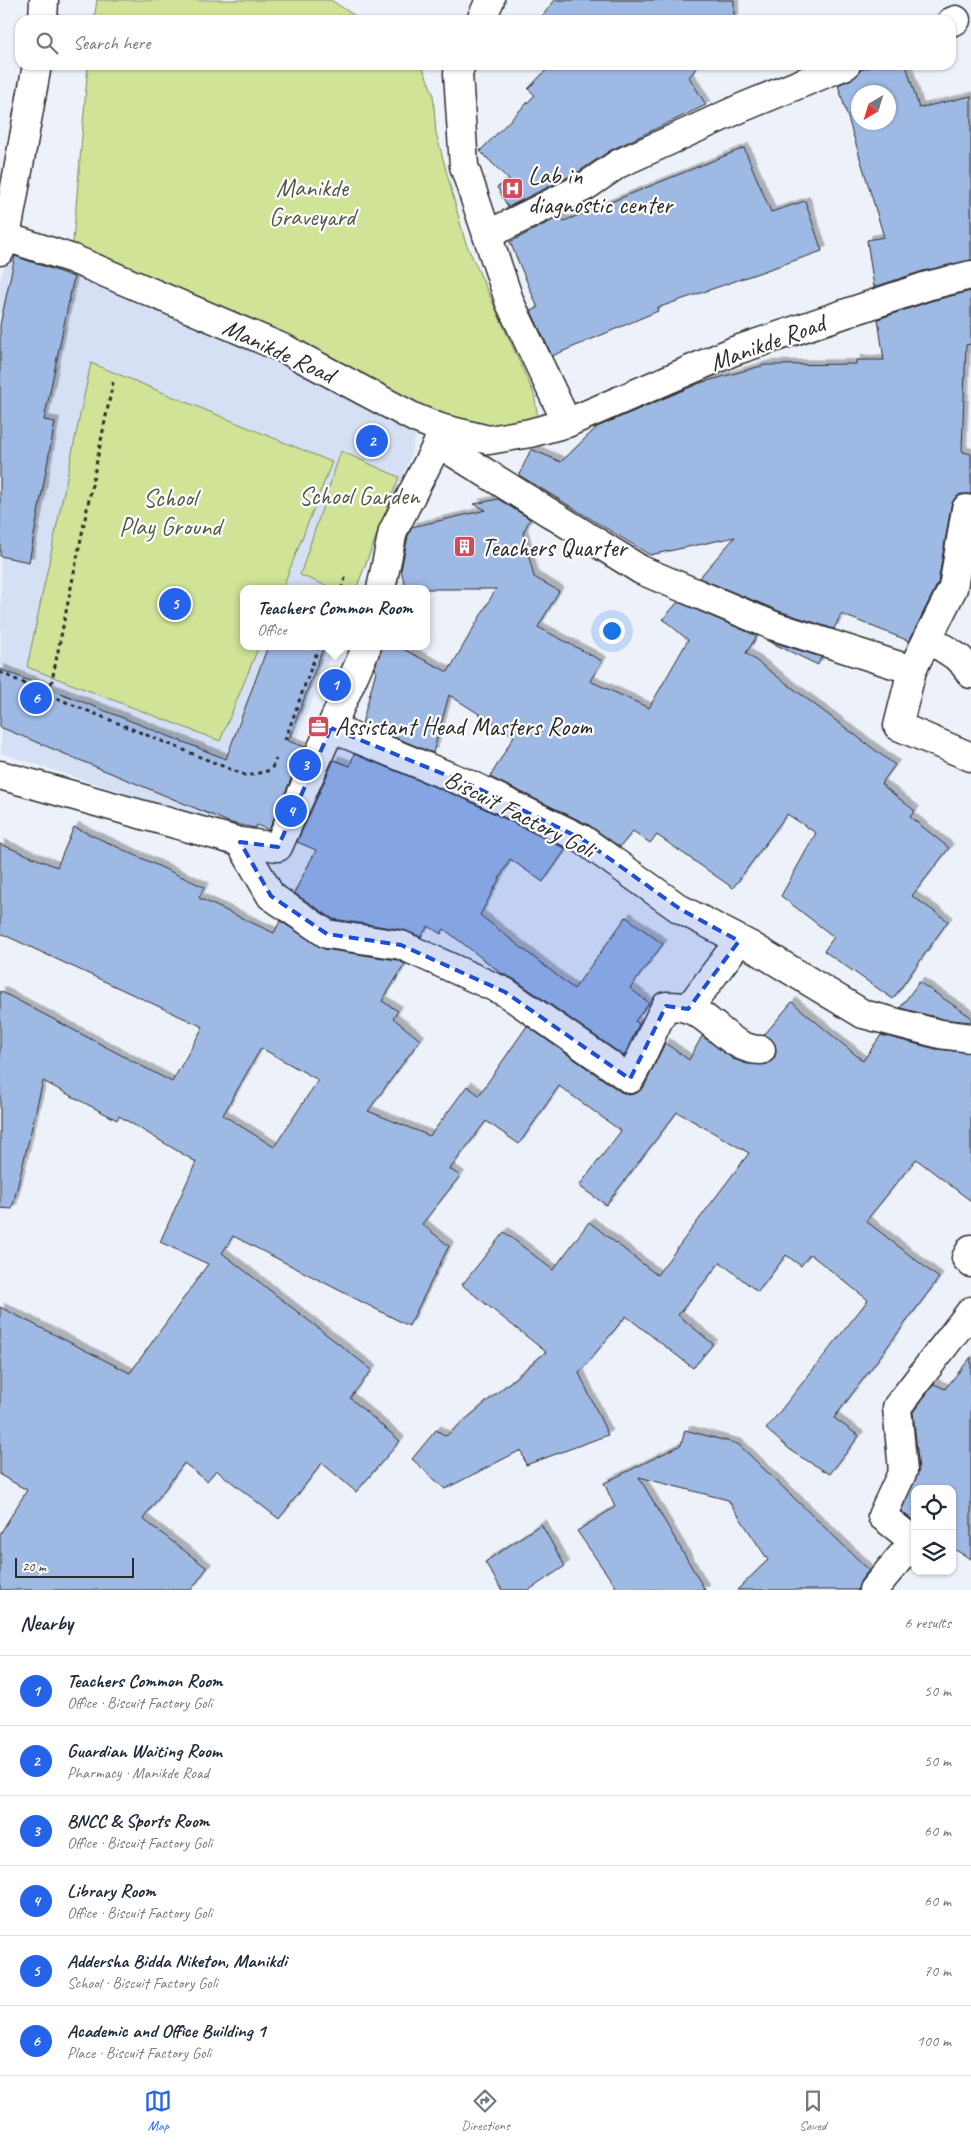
<!DOCTYPE html>
<html lang="en">
<head>
<meta charset="utf-8">
<style>
  :root { --surface:#fff; --page:#f6f6f7; --text:#1f2937; --muted:#747a83; --line:#e0e1e3; --accent:#2563eb }
  body { margin:0; font-family:Caveat,sans-serif; background:var(--page); color:var(--text) }
  .controls { position:absolute; right:15px; bottom:15px; display:grid; overflow:hidden; border-radius:10px; box-shadow:0 1px 4px #0004 }
  .controls button { width:45px; height:45px; display:grid; place-items:center; padding:0; border:0; border-bottom:1px solid var(--line); background:var(--surface); color:var(--text); font:25px sans-serif }
  .compass { position:absolute; left:851px; top:85px; width:45px; height:45px; border-radius:50%; background:var(--surface); box-shadow:0 1px 4px #0004; rotate:218deg }
  .scale { position:absolute; left:15px; bottom:12px; width:119px; box-sizing:border-box; padding-left:5px; border:2px solid #2b2b2b; border-top:0; font-size:14px; line-height:18px; white-space:nowrap; color:#2b2b2b; -webkit-text-stroke:4px #fff; paint-order:stroke }
  .you { position:absolute; left:611px; top:630px; width:18px; height:18px; margin:-12px; border:4px solid #fff; border-radius:50%; background:#1a73e8; box-shadow:0 0 0 8px #1a73e833 }
  .badge { display:grid; place-items:center; width:32px; height:32px; border-radius:50%; background:var(--accent); color:#fff; font-size:16px; font-weight:700 }
  .pin { position:absolute; translate:-50% -50%; border:2px solid #fff; box-shadow:0 1px 5px #0006 }
  .popup { position:absolute; left:240px; top:585px; width:190px; height:65px; box-sizing:border-box; display:grid; place-content:center; border-radius:10px; background:var(--surface); filter:drop-shadow(0 1px 4px #0005); font-size:16px; white-space:nowrap; color:var(--muted) }
  .popup b { font-size:19px; color:var(--text) }
  .popup::after { content:''; position:absolute; left:50%; top:100%; margin-left:-10px; border:10px solid transparent; border-top-color:var(--surface) }
  .list { margin:0; padding:0; list-style:none }
  h2 { display:flex; justify-content:space-between; align-items:center; height:65px; margin:0; padding:0 20px; font-size:21px }
  h2 small { font-size:16px; font-weight:400; color:var(--muted) }
  .list li { display:grid; grid-template-columns:32px 1fr auto; gap:15px; align-items:center; box-sizing:border-box; height:70px; padding:0 20px; border-top:1px solid var(--line) }
  .list b { display:block; font-size:19px; white-space:nowrap }
  .list p { margin:0; font-size:16px; white-space:nowrap; color:var(--muted) }
  .list em { font-size:16px; font-style:normal; color:var(--muted) }
  .icon { flex:none; width:28px; height:28px; fill:none; stroke:currentColor; stroke-width:2; stroke-linecap:round; stroke-linejoin:round }
  .map { position:relative; flex:none; width:971px; height:1590px; overflow:hidden }
  .search { position:absolute; background:var(--surface); box-shadow:0 1px 4px #0004; left:15px; right:15px; top:15px; height:55px; display:flex; align-items:center; gap:12px; box-sizing:border-box; padding:0 18px; border-radius:15px; color:var(--muted); font-size:19px }
  .sheet { height:485px; background:var(--surface) }
  nav { display:flex; justify-content:space-around; align-items:center; box-sizing:border-box; height:70px; border-top:1px solid var(--line); background:var(--surface); font-size:14px; color:var(--muted) }
  nav a { display:grid; justify-items:center; gap:2px }
  nav .on { color:var(--accent) }
  .map>svg:first-child { display:block }
  .built { fill:#d5e0f4 }
  .green { fill:#d0e397; stroke:#7e8761 }
  .building { fill:#9fb9e5; stroke:#2b2b2b; fill-rule:evenodd; filter:url(#shadow) }
  .lines { fill:none; stroke-linecap:round; stroke-linejoin:round }
  .street-casing { stroke:#2b2b2b; stroke-width:31 }
  .secondary-casing { stroke:#2b2b2b; stroke-width:31 }
  .path { stroke:#2b2b2b; stroke-width:3; stroke-dasharray:4 4; stroke-linecap:butt }
  .street { stroke:#fff; stroke-width:28 }
  .secondary { stroke:#fff; stroke-width:28 }
  .marked { fill:#1d4ed8; fill-opacity:0.2; stroke:#1d4ed8; stroke-width:4; stroke-dasharray:10 6; stroke-linejoin:round }
  .labels { text-anchor:middle; stroke-width:4.5; stroke-linejoin:round; paint-order:stroke }
  .poi-label { font-size:25px; fill:#2b2b2b; stroke:#fff; text-anchor:start }
  .park-label { font-size:25px; fill:#545946; stroke:#fff }
  .street-label { font-size:25px; fill:#2b2b2b; stroke:#fff }
</style>
</head>
<body>
<div class="map">
<svg width="971" height="1590" viewBox="0 0 971 1590">
  <defs>
    <filter id="shadow"><feDropShadow dx="4.5" dy="-4.5" stdDeviation="0" flood-color="#0004"/></filter>
  </defs>
  <rect width="100%" height="100%" fill="#ecf1fa"/>
  <filter id="ink" filterUnits="userSpaceOnUse"><feTurbulence type="fractalNoise" baseFrequency=".02" numOctaves="2"/><feDisplacementMap in="SourceGraphic" scale="10" xChannelSelector="R" yChannelSelector="G"/><feConvolveMatrix kernelMatrix="1 2 1 2 8 2 1 2 1" color-interpolation-filters="sRGB"/></filter>
  <g filter="url(#ink)">
    <path class="built" d="M9,250l220,86 188,94 -7,28 -53,131h-113v57h90l-77,191 -256,-84 -1,-472z"/>
    <g class="green">
      <path d="M97,0h234l30,20h-267z"/>
      <path d="M88,65l334,1 11,27 3,40 29,108 69,153 6,36c-21,21 -24,22 -52,15l-416,-191z"/>
      <path d="M91,363l241,99 -50,127h-38v57h15l-39,95 -193,-74z"/>
      <path d="M341,451l58,26 -43,112h-22l-34,-14z"/>
    </g>
    <g class="building">
      <path d="M555,0h179v20h-195z"/>
      <path d="M551,65h148l-10,12 17,28 -95,45 -33,22 -70,35 -11,-20 13,-6 -30,-30 55,-56 -7,-6z"/>
      <path d="M877,65h29l13,43 52,-12v164l-48,11 -49,16 -7,-47 17,-3 -46,-152 14,-6 8,-9zM858,92h30v30h-30z"/>
      <path d="M744,148l27,64 34,-11 17,50 -165,57 1,3 -106,45 -21,-45 7,-3 -28,-66 51,-26 3,5z"/>
      <path d="M15,256l59,21 -30,143 11,2 -26,140 -29,-6v-231z"/>
      <path d="M971,291v53l-5,1 -4,104 1,3 8,2v40h-11l-6,5 -3,7 -13,77 -29,58 -68,-27 -7,15 -55,-18 -80,-33 36,-41 -85,18 -131,-80 12,-26 30,13 36,-35 103,-44 65,-18 91,-1v-4h28l-6,-41 53,-18z"/>
      <path d="M498,499l32,20 -7,14 11,44 25,14 -21,36 64,34 -12,20 59,27 39,-68 -25,-21 15,-17 79,34 -11,17 149,112 -14,19 34,27 -5,6 39,31 -37,48 36,25 -55,78 -69,-48 10,-14 -53,-41 35,-63 -29,-19 -54,74 -76,-53 -7,8 -17,-12 -13,16 -31,-22 -99,-48 24,-41 -65,-41 -16,58 -71,-29 14,-53 -2,-1 8,-24h15l51,26 48,-83h-90l-5,-19 7,-34 4,-9 74,-17 -12,-6z"/>
      <path d="M766,640l3,1 52,16 -3,8z"/>
      <path d="M268,646h56l-36,95 17,6 -36,83 -12,-5 -2,3 -24,-5 -231,-96v-58l226,90z"/>
      <path d="M354,754l113,46 99,49 -23,33 -33,-23 -30,56 94,74 52,-72 37,27 -33,44 19,15 -14,18 4,3 -15,32 -110,-77 -13,-6 -57,-44 -3,5 -13,-8 -7,11 -17,-7 -71,-11 -39,-26 22,-43 -19,-8 37,-82 16,6z"/>
      <path d="M74,827l130,60 -5,11 75,35 6,-12 44,28 73,11 8,4 -23,37 16,10 -5,7 27,22 -52,71 62,25 37,-50 12,9 48,-69 94,66 8,3 8,-2 7,-6 21,-44 24,17 13,-24 31,23 14,5h20l7,-5 2,-7 -1,-8 -11,-9 28,-33 71,59 18,-26 55,14 35,4v148l-55,-42 -50,62 73,57 -105,140 25,18 -29,38 -36,-21 -28,-24 102,-129 -58,-46 -9,12 -15,-11 -28,37 -38,-30 -42,53 35,29 -20,24 -67,-52 -47,57 29,62 -82,30 -5,-15 -76,39 -33,-30 24,-29 10,6 100,-84 -84,-67 42,-53 49,38 36,-48 68,53 92,-122 -72,-41 -71,93 -27,-19 42,-55 -62,-45 -40,58 -33,-23 -36,48 10,7 -38,48 27,22 -40,80 -176,-90 -11,17 150,117 -22,28 50,43 -44,51 -34,-29 -43,56 -63,-49 -9,11 -23,-18 -41,56 64,49 -16,22h-191v-56l27,-44 -27,-15v-168l130,66 78,-109 -48,-22 36,-80 -77,-46 -2,4 -74,-39 -31,128 -12,-1v-217l172,91 31,-55 -203,-94v-89l57,23zM261,1048l57,32 -44,67 -51,-32z"/>
      <path d="M919,982l52,35v5l-28,-3 -43,-11z"/>
      <path d="M971,1357v202l-19,-11v-59h-37v33l-14,-11 18,-41 -6,-58 21,-28 11,5z"/>
      <path d="M685,1430l53,14 131,126 -8,10 -3,10h-121l31,-30 -40,-60 -89,-23 66,113h-87l-41,-59 38,-24 -11,-24 77,-38z"/>
      <path d="M541,1524l24,42 -36,24h-27l-17,-28z"/>
    </g>
    <g class="lines">
      <defs>
        <g id="street">
          <path d="M43,20l1,-20"/>
          <path d="M951,22l5,-2"/>
          <path d="M487,235l99,-49 32,-22 123,-56 105,-43"/>
          <path d="M6,237l31,-172"/>
          <path d="M567,423l167,-72 193,-65 44,-11"/>
          <path d="M438,443l203,127 133,56 138,44 -14,56 73,31"/>
          <path d="M381,589l12,-58 45,-88 2,-15"/>
          <path d="M928,638l32,21 11,15"/>
          <path d="M912,670l41,-82 13,-79 5,1"/>
          <path d="M331,728l142,58 109,53 98,70 71,37 112,68 77,20 31,4"/>
          <path d="M0,775l240,67 38,5 89,-201"/>
          <path d="M240,842l31,54 56,38 74,11 104,47 125,87c14,-24 22,-49 36,-73 5,0 11,0 16,1 30,6 46,43 79,43"/>
          <path d="M688,1009l51,-68"/>
          <path d="M971,1249l-5,9 5,5"/>
          <path d="M873,1590l41,-49 -32,-25 21,-45 -6,-64 74,-96"/>
        </g>
        <g id="secondary">
          <path d="M481,20l9,-20"/>
          <path d="M0,251l6,-14 67,22 214,91 128,68 25,10 49,12 41,-7 37,-10 -57,-120 -46,-137 -6,-93 3,-8"/>
        </g>
      </defs>
      <use href="#street" class="street-casing"/>
      <use href="#secondary" class="secondary-casing"/>
      <g class="path">
        <path d="M113,382l-64,313 198,81 24,-6 5,-11"/>
        <path d="M341,589l5,-13"/>
        <path d="M0,672l49,23"/>
        <path d="M285,740l34,-94"/>
      </g>
      <use href="#street" class="street"/>
      <use href="#secondary" class="secondary"/>
    </g>
  </g>
  <path class="marked" d="M331,728l142,58 109,53 98,70 59,32 -51,68 -22,-3 -36,73 -125,-87 -104,-47 -74,-11 -56,-38 -31,-54 38,5z"/>
  <defs>
    <symbol id="hospital-square" viewBox="-11 -11 22 22"><rect x="-9" y="-9" width="18" height="18" rx="4" fill="#d1495b" stroke="#fff"/><path d="M-5-5h3v3.5h4V-5h3V5h-3V1.5h-4V5h-3Z" fill="#fff"/></symbol>
    <symbol id="building-square" viewBox="-11 -11 22 22"><rect x="-9" y="-9" width="18" height="18" rx="4" fill="#d1495b" stroke="#fff"/><path d="M-4-6H4V6H1V3H-1V6H-4ZM-2.5-4.3h1.7v1.8h-1.7ZM.8-4.3h1.7v1.8H.8ZM-2.5-1h1.7V.8h-1.7ZM.8-1h1.7V.8H.8Z" fill="#fff"/></symbol>
    <symbol id="office-square" viewBox="-11 -11 22 22"><rect x="-9" y="-9" width="18" height="18" rx="4" fill="#d1495b" stroke="#fff"/><path d="M-6-3h4V-5.5h4V-3h4V5H-6ZM-1-4.5V-3h2v-1.5ZM-6 0V1H6V0Z" fill="#fff"/></symbol>
  </defs>
  <g fill-rule="evenodd">
    <use href="#hospital-square" x="500" y="176" width="25" height="25"/>
    <use href="#building-square" x="452" y="534" width="25" height="25"/>
    <use href="#office-square" x="306" y="714" width="25" height="25"/>
  </g>
  <g class="labels">
    <g class="poi-label">
      <text x="528" y="184">Lab in<tspan x="528" dy="29">diagnostic center</tspan></text>
      <text x="481" y="556">Teachers Quarter</text>
      <text x="335" y="735">Assistant Head Masters Room</text>
    </g>
    <g class="park-label">
      <text x="312" y="196">Manikde<tspan x="312" dy="29">Graveyard</tspan></text>
      <text x="359" y="504">School Garden</text>
      <text x="170" y="506">School<tspan x="170" dy="29">Play Ground</tspan></text>
    </g>
    <g class="street-label">
      <text transform="translate(767 342) rotate(-20)" y="9">Manikde Road</text>
      <text transform="translate(279 350) rotate(25)" y="9">Manikde Road</text>
      <text transform="translate(520 813) rotate(27)" y="9">Biscuit Factory Goli</text>
    </g>
  </g>
</svg>
<div class="controls">
<button><svg class="icon" aria-label="locate" viewBox="0 0 24 24"><circle cx="12" cy="12" r="6"/><path d="M12 2v4M12 18v4M2 12h4M18 12h4"/></svg></button>
<button><svg class="icon" aria-label="layers" viewBox="0 0 24 24"><path d="M12 4l9 5-9 5-9-5zM3 14l9 5 9-5"/></svg></button>
</div>
<svg class="compass" viewBox="-18 -18 36 36"><path d="M0-13l5 13h-10z" fill="#e53935"/><path d="M0 13l5-13h-10z" fill="#747a83"/></svg>
<div class="scale">20 m</div>
<div class="you"></div>
<div class="pin badge" style="left:335px;top:685px">1</div>
<div class="popup"><b>Teachers Common Room</b>Office</div>
<div class="pin badge" style="left:372px;top:441px">2</div>
<div class="pin badge" style="left:305px;top:765px">3</div>
<div class="pin badge" style="left:291px;top:811px">4</div>
<div class="pin badge" style="left:175px;top:604px">5</div>
<div class="pin badge" style="left:36px;top:698px">6</div>
<div class="search"><svg class="icon" aria-label="search" viewBox="0 0 24 24"><circle cx="10" cy="10" r="6"/><path d="M15 15l6 6"/></svg>Search here</div>
</div>
<section class="sheet">
<h2>Nearby<small>6 results</small></h2>
<ul class="list">
<li><span class="badge">1</span><div><b>Teachers Common Room</b><p>Office · Biscuit Factory Goli</p></div><em>50 m</em></li>
<li><span class="badge">2</span><div><b>Guardian Waiting Room</b><p>Pharmacy · Manikde Road</p></div><em>50 m</em></li>
<li><span class="badge">3</span><div><b>BNCC &amp; Sports Room</b><p>Office · Biscuit Factory Goli</p></div><em>60 m</em></li>
<li><span class="badge">4</span><div><b>Library Room</b><p>Office · Biscuit Factory Goli</p></div><em>60 m</em></li>
<li><span class="badge">5</span><div><b>Addersha Bidda Niketon, Manikdi</b><p>School · Biscuit Factory Goli</p></div><em>70 m</em></li>
<li><span class="badge">6</span><div><b>Academic and Office Building 1</b><p>Place · Biscuit Factory Goli</p></div><em>100 m</em></li>
</ul>
</section>
<nav>
<a class="on"><svg class="icon" aria-label="map" viewBox="0 0 24 24"><path d="M3 6l6-2 6 2 6-2v14l-6 2-6-2-6 2zM9 4v14M15 6v14"/></svg>Map</a>
<a><svg class="icon" aria-label="directions" viewBox="0 0 24 24"><path d="M12 3l9 9-9 9-9-9zM9 14v-3h6M13 9l2 2-2 2"/></svg>Directions</a>
<a><svg class="icon" aria-label="saved" viewBox="0 0 24 24"><path d="M7 4h10v16l-5-4-5 4z"/></svg>Saved</a>
</nav>
</body>
</html>
